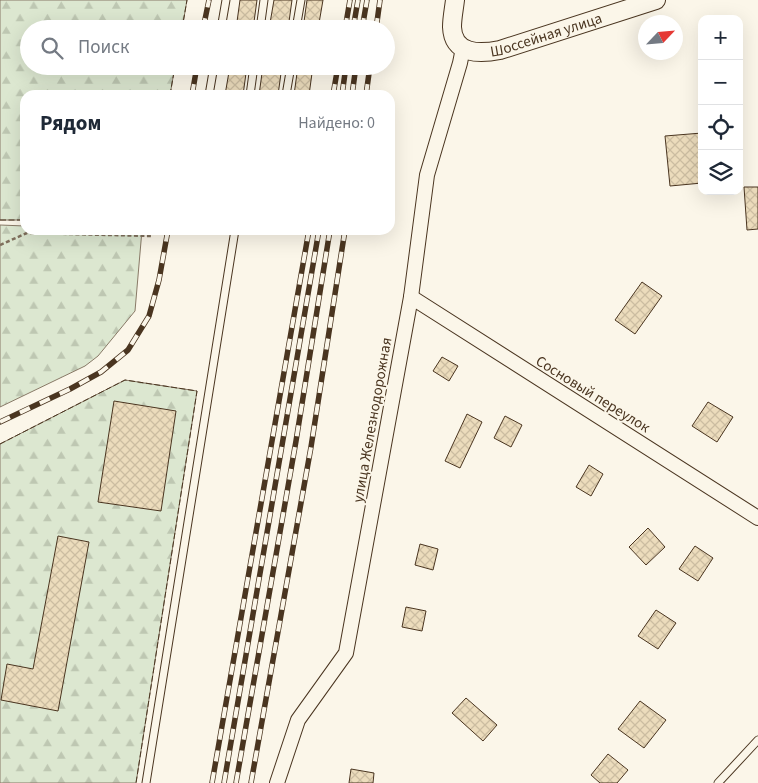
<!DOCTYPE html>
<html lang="ru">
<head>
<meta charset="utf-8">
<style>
  :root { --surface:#fff; --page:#f6f6f7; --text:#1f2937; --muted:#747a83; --line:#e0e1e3 }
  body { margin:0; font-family:"Source Sans 3",sans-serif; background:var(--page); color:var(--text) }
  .controls { position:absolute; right:15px; top:15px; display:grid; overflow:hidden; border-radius:10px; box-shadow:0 5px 20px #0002 }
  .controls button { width:45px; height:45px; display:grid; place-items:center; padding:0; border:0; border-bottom:1px solid var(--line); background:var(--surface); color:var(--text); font:25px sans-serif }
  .compass { position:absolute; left:638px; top:15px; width:45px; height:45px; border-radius:50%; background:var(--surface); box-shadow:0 5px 20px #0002; rotate:64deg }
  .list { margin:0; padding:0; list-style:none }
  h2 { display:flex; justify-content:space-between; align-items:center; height:65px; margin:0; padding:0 20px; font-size:21px }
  h2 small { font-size:16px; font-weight:400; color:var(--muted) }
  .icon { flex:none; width:28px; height:28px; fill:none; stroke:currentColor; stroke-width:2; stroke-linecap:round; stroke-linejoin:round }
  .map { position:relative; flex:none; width:758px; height:783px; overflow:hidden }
  .search { position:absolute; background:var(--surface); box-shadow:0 5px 20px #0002; left:20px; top:20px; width:375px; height:55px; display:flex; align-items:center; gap:12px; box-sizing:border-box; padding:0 18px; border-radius:28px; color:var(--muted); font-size:19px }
  .panel { position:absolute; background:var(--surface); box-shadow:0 5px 20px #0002; left:20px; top:90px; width:375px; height:145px; border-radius:15px }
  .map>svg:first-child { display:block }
  .forest { fill:url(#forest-firs); stroke:#887966 }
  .building { fill:url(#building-cross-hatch); stroke:#4a3520 }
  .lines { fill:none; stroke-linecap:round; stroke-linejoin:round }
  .service-casing { stroke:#4a3520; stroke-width:9 }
  .minor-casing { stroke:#4a3520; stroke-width:16 }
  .tertiary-casing { stroke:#4a3520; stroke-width:20 }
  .path { stroke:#7f6f5c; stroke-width:2.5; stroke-dasharray:4 2.5; stroke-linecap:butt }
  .service { stroke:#fbf6e9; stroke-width:7 }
  .minor { stroke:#fbf6e9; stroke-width:14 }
  .tertiary { stroke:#fbf6e9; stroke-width:18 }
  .rail-casing { stroke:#4a3520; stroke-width:5.5 }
  .rail { stroke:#fbf6e9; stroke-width:4; stroke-dasharray:11; stroke-linecap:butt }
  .fence { stroke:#4a3520; stroke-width:1; stroke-dasharray:6 2.5; stroke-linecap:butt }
  .labels { text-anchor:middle; stroke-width:4; stroke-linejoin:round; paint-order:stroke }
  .street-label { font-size:15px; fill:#4a3520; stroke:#fbf6e9 }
</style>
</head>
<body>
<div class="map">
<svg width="758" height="783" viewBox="0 0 758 783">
  <defs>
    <pattern id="forest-firs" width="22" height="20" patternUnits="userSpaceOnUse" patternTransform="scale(1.25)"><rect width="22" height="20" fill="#dce7d0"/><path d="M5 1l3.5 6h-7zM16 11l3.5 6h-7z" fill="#bec7b2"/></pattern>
    <pattern id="building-cross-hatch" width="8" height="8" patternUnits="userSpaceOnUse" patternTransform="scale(1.25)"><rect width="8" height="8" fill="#ecdcbc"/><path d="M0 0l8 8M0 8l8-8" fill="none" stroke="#ccbda1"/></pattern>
  </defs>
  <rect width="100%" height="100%" fill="#fbf6e9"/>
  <g class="forest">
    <path d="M0,0h187l-5,29h-153v37h146l-5,29h-145v125h-25z"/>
    <path d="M0,225l25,1v4h117l-7,81 -37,45 -13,10 -85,41z"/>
    <path d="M125,380l72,11 -61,392h-136v-339z"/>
  </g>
  <g class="building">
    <path d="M240,0h17l-4,29h-17z"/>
    <path d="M274,0h18l-4,29h-19z"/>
    <path d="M307,0h16l-5,29h-15z"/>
    <path d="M230,66h17l-4,29h-18z"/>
    <path d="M263,66h19l-4,29h-19z"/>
    <path d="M298,66h15l-4,29h-15z"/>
    <path d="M702,133v50l-32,3 -5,-50z"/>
    <path d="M744,187h14v42l-11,1z"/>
    <path d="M642,282l20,14 -27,38 -20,-14z"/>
    <path d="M442,357l16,9 -9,15 -16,-10z"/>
    <path d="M114,401l62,10 -15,100 -63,-9z"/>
    <path d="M708,402l25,15 -16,25 -25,-16z"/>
    <path d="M467,414l15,8 -22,46 -15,-7z"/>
    <path d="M505,416l17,9 -11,22 -17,-9z"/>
    <path d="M589,465l14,9 -12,22 -15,-9z"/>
    <path d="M648,528l17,19 -19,18 -17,-18z"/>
    <path d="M58,536l31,6 -31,169 -57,-11 6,-36 26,5z"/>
    <path d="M420,544l18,5 -5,21 -18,-5z"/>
    <path d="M695,546l18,12 -15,23 -19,-12z"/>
    <path d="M406,607l20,4 -4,20 -20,-4z"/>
    <path d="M656,610l20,13 -18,26 -20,-13z"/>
    <path d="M466,698l31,27 -14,16 -31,-28z"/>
    <path d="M640,701l26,19 -22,28 -26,-19z"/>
    <path d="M608,754l20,16 -11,13h-17l-9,-8z"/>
    <path d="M351,769l23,4 -1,10h-24z"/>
  </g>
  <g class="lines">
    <defs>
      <g id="service">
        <path d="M221,29l5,-29"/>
        <path d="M260,29l4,-29"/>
        <path d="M296,29l5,-29"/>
        <path d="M209,95l5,-29"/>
        <path d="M250,95l4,-29"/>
        <path d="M286,95l5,-29"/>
        <path d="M146,783l89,-553"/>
        <path d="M718,783l40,-43"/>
      </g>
      <g id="minor">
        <path d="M411,297l347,221"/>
        <path d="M277,783l21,-63 48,-67 65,-356 16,-122 33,-112 3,-15"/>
      </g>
      <g id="tertiary">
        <path id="s1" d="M455,0c-1,9 -3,18 -3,27 1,28 28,27 48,23l156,-50"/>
      </g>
    </defs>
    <use href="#service" class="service-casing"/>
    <use href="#minor" class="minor-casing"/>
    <use href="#tertiary" class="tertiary-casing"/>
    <path class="path" d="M0,245l27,-12 124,3 1,-6"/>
    <use href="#service" class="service"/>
    <use href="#minor" class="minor"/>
    <use href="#tertiary" class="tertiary"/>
    <defs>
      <g id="rail">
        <path d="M203,29l6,-29"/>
        <path d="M345,29l5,-29"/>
        <path d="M353,29l5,-29"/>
        <path d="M362,29l5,-29"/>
        <path d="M376,29l4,-29"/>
        <path d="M192,95l5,-29"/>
        <path d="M333,95l5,-29"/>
        <path d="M342,95l4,-29"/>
        <path d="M352,95l4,-29"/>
        <path d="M366,95l4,-29"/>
        <path d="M0,422l70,-33 31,-17 27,-22 21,-34 10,-36 9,-50"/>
        <path d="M212,783l97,-553"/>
        <path d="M224,783l95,-553"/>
        <path d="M236,783l60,-342 34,-211"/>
        <path d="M251,783l60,-336 34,-217"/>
      </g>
    </defs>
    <use href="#rail" class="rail-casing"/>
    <use href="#rail" class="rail"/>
    <g class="fence">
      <path d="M182,29l5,-29"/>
      <path d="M170,95l5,-29"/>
      <path d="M0,220h25"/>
      <path d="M0,444l125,-64 72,11 -61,392"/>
    </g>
  </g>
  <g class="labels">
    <g class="street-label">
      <text dy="5" stroke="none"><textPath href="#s1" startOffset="138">Шоссейная улица</textPath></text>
      <text transform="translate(593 394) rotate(32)" y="5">Сосновый переулок</text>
      <text transform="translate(372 420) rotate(-80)" y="5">улица Железнодорожная</text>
    </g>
  </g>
</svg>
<div class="controls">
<button>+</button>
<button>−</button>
<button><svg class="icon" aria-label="locate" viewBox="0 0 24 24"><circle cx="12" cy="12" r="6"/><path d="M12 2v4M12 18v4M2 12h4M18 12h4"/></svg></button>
<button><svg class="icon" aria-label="layers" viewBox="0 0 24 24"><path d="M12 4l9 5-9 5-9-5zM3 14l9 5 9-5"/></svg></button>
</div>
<svg class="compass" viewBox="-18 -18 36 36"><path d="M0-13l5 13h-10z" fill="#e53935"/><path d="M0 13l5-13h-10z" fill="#747a83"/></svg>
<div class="search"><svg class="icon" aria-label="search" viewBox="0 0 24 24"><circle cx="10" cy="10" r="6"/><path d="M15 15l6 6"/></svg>Поиск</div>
<section class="panel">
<h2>Рядом<small>Найдено: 0</small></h2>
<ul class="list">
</ul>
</section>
</div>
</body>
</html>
